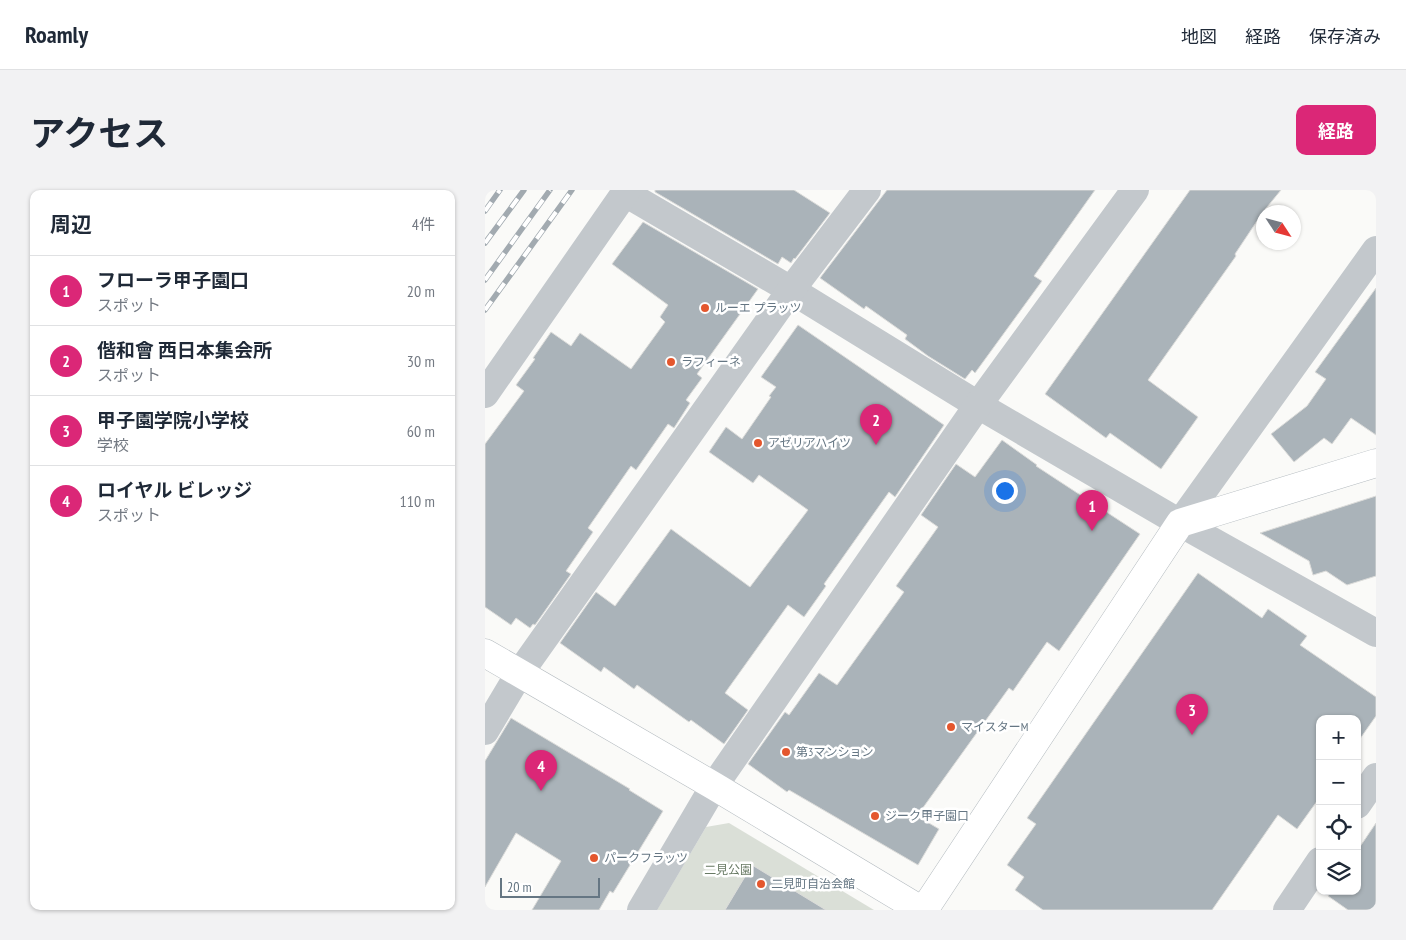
<!DOCTYPE html>
<html lang="ja">
<head>
<meta charset="utf-8">
<style>
  :root { --surface:#fff; --page:#f2f2f3; --text:#1f2937; --muted:#747a83; --line:#e0e1e3; --accent:#db2777 }
  body { margin:0; font-family:"PT Sans Narrow","Noto Sans JP",sans-serif; background:var(--page); color:var(--text) }
  .controls { position:absolute; right:15px; bottom:15px; display:grid; overflow:hidden; border-radius:10px; box-shadow:0 1px 4px #0004 }
  .controls button { width:45px; height:45px; display:grid; place-items:center; padding:0; border:0; border-bottom:1px solid var(--line); background:var(--surface); color:var(--text); font:25px sans-serif }
  .compass { position:absolute; left:771px; top:15px; width:45px; height:45px; border-radius:50%; background:var(--surface); box-shadow:0 1px 4px #0004; rotate:126deg }
  .scale { position:absolute; left:15px; bottom:12px; width:100px; box-sizing:border-box; padding-left:5px; border:2px solid #657683; border-top:0; font-size:14px; line-height:18px; white-space:nowrap; color:#657683; -webkit-text-stroke:4px #fff; paint-order:stroke }
  .you { position:absolute; left:519px; top:300px; width:18px; height:18px; margin:-12px; border:4px solid #fff; border-radius:50%; background:#1a73e8; box-shadow:0 0 0 8px #1a73e833 }
  .badge { display:grid; place-items:center; width:32px; height:32px; border-radius:50%; background:var(--accent); color:#fff; font-size:16px; font-weight:700 }
  .pin { position:absolute; translate:-50% -41px; filter:drop-shadow(0 1px 2px #0008) }
  .pin::after { content:''; position:absolute; top:26px; width:18px; height:15px; background:inherit; clip-path:polygon(0 0,100% 0,50% 100%) }
  .list { margin:0; padding:0; list-style:none }
  h2 { display:flex; justify-content:space-between; align-items:center; height:65px; margin:0; padding:0 20px; font-size:21px }
  h2 small { font-size:16px; font-weight:400; color:var(--muted) }
  .list li { display:grid; grid-template-columns:32px 1fr auto; gap:15px; align-items:center; box-sizing:border-box; height:70px; padding:0 20px; border-top:1px solid var(--line) }
  .list b { display:block; font-size:19px; white-space:nowrap }
  .list p { margin:0; font-size:16px; white-space:nowrap; color:var(--muted) }
  .list em { font-size:16px; font-style:normal; color:var(--muted) }
  .icon { flex:none; width:28px; height:28px; fill:none; stroke:currentColor; stroke-width:2; stroke-linecap:round; stroke-linejoin:round }
  .map { position:relative; flex:none; width:891px; height:720px; overflow:hidden; border-radius:10px }
  header { display:flex; align-items:center; gap:30px; box-sizing:border-box; height:70px; padding:0 25px; background:var(--surface); border-bottom:1px solid var(--line) }
  header strong { font-size:24px }
  nav { display:flex; gap:28px; margin-inline-start:auto; font-size:18px }
  .intro { display:flex; align-items:center; justify-content:space-between; box-sizing:border-box; height:120px; padding:0 30px }
  h1 { margin:0; font-size:35px }
  .button { padding:12px 22px; border-radius:10px; background:var(--accent); color:#fff; font-size:18px; font-weight:700 }
  main { display:flex; gap:30px; padding:0 30px }
  aside { flex:1; background:var(--surface); border-radius:10px; box-shadow:0 1px 4px #0004 }
  .map>svg:first-child { display:block }
  .green { fill:#dadfd7 }
  .building { fill:#aab3b9; stroke:#dcdcda }
  .lines { fill:none; stroke-linecap:round; stroke-linejoin:round }
  .secondary-casing { stroke:#b3babf; stroke-width:29 }
  .street { stroke:#c3c8cc; stroke-width:28 }
  .secondary { stroke:#fff; stroke-width:28 }
  .rail-casing { stroke:#a2aab0; stroke-width:5.5 }
  .rail { stroke:#fff; stroke-width:4; stroke-dasharray:11; stroke-linecap:butt }
  .poi-dot { fill:#e4572e; stroke:#fff; stroke-width:2 }
  .labels { text-anchor:middle; stroke-width:5; stroke-linejoin:round; paint-order:stroke }
  .poi-label { font-size:12px; fill:#657683; stroke:#fff; text-anchor:start }
  .park-label { font-size:12px; fill:#687a64; stroke:#fff }
</style>
</head>
<body>
<header>
<strong>Roamly</strong>
<nav><a>地図</a><a>経路</a><a>保存済み</a></nav>
</header>
<div class="intro"><h1>アクセス</h1><a class="button">経路</a></div>
<main>
<aside>
<h2>周辺<small>4件</small></h2>
<ul class="list">
<li><span class="badge">1</span><div><b>フローラ甲子園口</b><p>スポット</p></div><em>20 m</em></li>
<li><span class="badge">2</span><div><b>偕和會 西日本集会所</b><p>スポット</p></div><em>30 m</em></li>
<li><span class="badge">3</span><div><b>甲子園学院小学校</b><p>学校</p></div><em>60 m</em></li>
<li><span class="badge">4</span><div><b>ロイヤル ビレッジ</b><p>スポット</p></div><em>110 m</em></li>
</ul>
</aside>
<div class="map">
<svg width="891" height="720" viewBox="0 0 891 720">
  <rect width="100%" height="100%" fill="#fafaf8"/>
  <path class="green" d="M244,633l145,87h-217l49,-83z"/>
  <g class="building">
    <path d="M170,0h139l36,23 -35,46 -1,-1 -3,5 -9,-6 -4,7 -123,-72z"/>
    <path d="M402,0h208l-61,86 8,5 -67,92 -3,-3 -7,9 -37,-23 -23,-17 2,-4 -41,-29 -2,3 -44,-31z"/>
    <path d="M705,0h91l-18,22 -28,42 1,2 -88,124 50,37 -37,52 -51,-36 -4,5 -61,-44z"/>
    <path d="M158,32l115,67 -61,85 5,4 -16,22 4,3 -16,25 -6,-4 -32,46 -5,-4 -43,62 5,4 -27,39 5,3 -36,51 -2,-1 -3,4 -14,-10 -5,7 -26,-18v-163l39,-53 -8,-6 19,-26 -2,-1 18,-26 20,14 9,-13 51,36 34,-47 -5,-5 8,-12 -56,-41z"/>
    <path d="M891,98v147l-25,-17 -19,26 -8,-6 -30,24 -23,-28 36,-28 19,-27 -11,-7z"/>
    <path d="M313,135l146,100 -49,72 -6,-5 -65,92 2,2 -22,31 -16,-12 -63,88 23,17 -24,34 -33,-24 -2,2 -52,-37 -3,4 -30,-22 -3,5 -41,-29 36,-51 19,14 56,-77 79,58 58,-77 -49,-35 -6,8 -44,-31 17,-25 16,12 29,-42 -2,-1 7,-9 -15,-10z"/>
    <path d="M517,250l35,25 -1,1 104,68 -81,117 -12,-9 -34,49 -4,-3 -92,128 22,13 -21,36 -129,-75 -2,2 -39,-28 37,-52 4,3 30,-42 18,12 67,-93 -8,-6 42,-59 -17,-12 35,-51 19,13z"/>
    <path d="M891,306v80l-29,9 -21,-14 -13,4 -4,-14 -49,-28z"/>
    <path d="M713,383l64,45 6,-9 39,27 -7,9 76,52v19l-19,27v-24h-37v78l-23,32 -19,-14 -66,95h-169l-28,-20 9,-13 -17,-12 29,-41 -9,-6z"/>
    <path d="M26,528l119,71 -1,1 34,21 -50,82 -3,-2 -11,19h-67l29,-49 -45,-28 -31,54v-126z"/>
    <path d="M891,633v87h-28l-20,-14 3,-5h26v-40z"/>
    <path d="M267,675l74,45h-101z"/>
  </g>
  <g class="lines">
    <defs>
      <g id="secondary">
        <path d="M0,463l229,133 207,124"/>
        <path d="M439,720l256,-387 196,-60"/>
      </g>
    </defs>
    <use href="#secondary" class="secondary-casing"/>
    <g class="street">
      <path d="M140,3l166,97 187,115 202,118 196,110"/>
      <path d="M0,204l142,-204"/>
      <path d="M695,333l196,-273"/>
      <path d="M0,541l34,-57 272,-384 76,-100"/>
      <path d="M872,615l19,-28"/>
      <path d="M156,720l73,-124 264,-381 157,-215"/>
      <path d="M802,720l33,-49"/>
    </g>
    <use href="#secondary" class="secondary"/>
    <defs>
      <g id="rail">
        <path d="M0,21l15,-21"/>
        <path d="M0,53l39,-53"/>
        <path d="M0,90l65,-90"/>
        <path d="M0,120l87,-120"/>
      </g>
    </defs>
    <use href="#rail" class="rail-casing"/>
    <use href="#rail" class="rail"/>
  </g>
  <g class="poi-dot">
    <circle cx="220" cy="118" r="5"/>
    <circle cx="186" cy="172" r="5"/>
    <circle cx="273" cy="253" r="5"/>
    <circle cx="466" cy="537" r="5"/>
    <circle cx="301" cy="562" r="5"/>
    <circle cx="390" cy="626" r="5"/>
    <circle cx="109" cy="668" r="5"/>
    <circle cx="276" cy="694" r="5"/>
  </g>
  <g class="labels">
    <g class="poi-label">
      <text x="230" y="122">ルーエ プラッツ</text>
      <text x="196" y="176">ラフィーネ</text>
      <text x="283" y="257">アゼリアハイツ</text>
      <text x="476" y="541">マイスターM</text>
      <text x="311" y="566">第3マンション</text>
      <text x="400" y="630">ジーク甲子園口</text>
      <text x="119" y="672">パークフラッツ</text>
      <text x="286" y="698">二見町自治会館</text>
    </g>
    <g class="park-label">
      <text x="243" y="684">二見公園</text>
    </g>
  </g>
</svg>
<div class="controls">
<button>+</button>
<button>−</button>
<button><svg class="icon" aria-label="locate" viewBox="0 0 24 24"><circle cx="12" cy="12" r="6"/><path d="M12 2v4M12 18v4M2 12h4M18 12h4"/></svg></button>
<button><svg class="icon" aria-label="layers" viewBox="0 0 24 24"><path d="M12 4l9 5-9 5-9-5zM3 14l9 5 9-5"/></svg></button>
</div>
<svg class="compass" viewBox="-18 -18 36 36"><path d="M0-13l5 13h-10z" fill="#e53935"/><path d="M0 13l5-13h-10z" fill="#747a83"/></svg>
<div class="scale">20 m</div>
<div class="you"></div>
<div class="pin badge" style="left:607px;top:341px">1</div>
<div class="pin badge" style="left:391px;top:255px">2</div>
<div class="pin badge" style="left:707px;top:545px">3</div>
<div class="pin badge" style="left:56px;top:601px">4</div>
</div>
</main>
</body>
</html>
